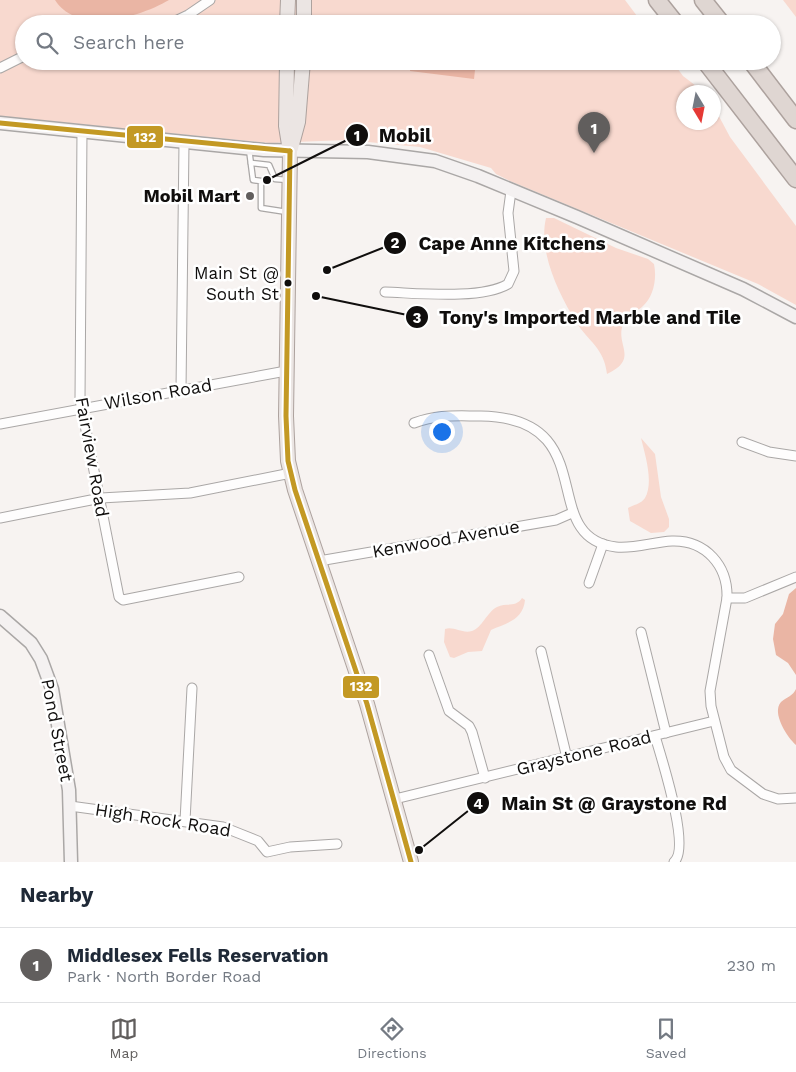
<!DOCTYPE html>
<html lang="en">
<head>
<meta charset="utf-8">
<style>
  :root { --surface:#fff; --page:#f2f2f3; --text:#1f2937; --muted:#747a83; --line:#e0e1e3; --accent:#615e5d }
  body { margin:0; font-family:"Work Sans",sans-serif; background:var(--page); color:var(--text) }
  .compass { position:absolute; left:676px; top:85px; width:45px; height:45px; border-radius:50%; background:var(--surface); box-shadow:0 1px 4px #0004; rotate:170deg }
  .you { position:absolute; left:441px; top:431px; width:18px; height:18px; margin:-12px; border:4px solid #fff; border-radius:50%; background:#1a73e8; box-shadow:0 0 0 8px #1a73e833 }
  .badge { display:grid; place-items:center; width:32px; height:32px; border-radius:50%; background:var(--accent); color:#fff; font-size:16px; font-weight:700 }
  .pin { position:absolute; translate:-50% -41px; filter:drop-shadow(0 1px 2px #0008) }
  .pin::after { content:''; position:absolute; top:26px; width:18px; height:15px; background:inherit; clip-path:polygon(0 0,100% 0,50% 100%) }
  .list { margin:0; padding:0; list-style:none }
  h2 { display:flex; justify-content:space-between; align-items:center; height:65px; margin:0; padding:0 20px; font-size:21px }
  h2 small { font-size:16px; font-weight:400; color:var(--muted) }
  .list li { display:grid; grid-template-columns:32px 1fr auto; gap:15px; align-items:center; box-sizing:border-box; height:75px; padding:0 20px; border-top:1px solid var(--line) }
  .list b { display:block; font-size:19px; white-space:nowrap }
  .list p { margin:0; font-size:16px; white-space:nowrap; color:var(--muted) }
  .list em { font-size:16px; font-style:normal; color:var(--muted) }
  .icon { flex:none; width:28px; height:28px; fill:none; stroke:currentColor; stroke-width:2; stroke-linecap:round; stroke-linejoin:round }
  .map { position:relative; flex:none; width:796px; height:862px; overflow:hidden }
  .search { position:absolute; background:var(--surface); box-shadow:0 1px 4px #0004; left:15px; right:15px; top:15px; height:55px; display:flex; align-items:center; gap:12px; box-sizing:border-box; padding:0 18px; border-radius:28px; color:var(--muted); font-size:19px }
  .sheet { height:140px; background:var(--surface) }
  nav { display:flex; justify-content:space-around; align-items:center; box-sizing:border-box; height:70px; border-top:1px solid var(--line); background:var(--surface); font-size:14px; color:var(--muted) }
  nav a { display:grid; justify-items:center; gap:2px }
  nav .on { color:var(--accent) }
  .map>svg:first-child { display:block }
  .green { fill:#f8d9cf }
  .water { fill:#eab5a4 }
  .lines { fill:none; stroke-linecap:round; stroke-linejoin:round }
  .lane-casing { stroke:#aaa7a6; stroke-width:7 }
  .street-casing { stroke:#aaa7a6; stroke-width:11 }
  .secondary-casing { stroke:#aaa7a6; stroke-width:15 }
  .primary-casing { stroke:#ada29e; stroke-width:16 }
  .highway-casing { stroke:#ada29e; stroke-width:19 }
  .lane { stroke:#fefdfd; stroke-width:4.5 }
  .street { stroke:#fefdfd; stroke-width:9 }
  .secondary { stroke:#f4f1f1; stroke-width:12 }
  .primary { stroke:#ebe5e3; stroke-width:14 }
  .highway { stroke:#dfd6d2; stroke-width:16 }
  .bus-1-casing { stroke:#fff; stroke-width:9 }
  .bus-1 { stroke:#c39924; stroke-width:5 }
  .poi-dot { fill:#615e5d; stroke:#fff; stroke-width:2 }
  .bus-dot { fill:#100e0d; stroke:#fff; stroke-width:2 }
  .labels { text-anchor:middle; stroke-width:5; stroke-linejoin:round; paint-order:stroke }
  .bus-label { font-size:17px; fill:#100e0d; stroke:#fff; text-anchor:end }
  .poi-label { font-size:18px; font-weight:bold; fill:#100e0d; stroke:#fff; text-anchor:end }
  .street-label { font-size:18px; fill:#100e0d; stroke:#fff }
  .leader { fill:none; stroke:#100e0d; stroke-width:2 }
  .callout-dot { fill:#100e0d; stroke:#fff; stroke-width:2 }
  .mark-label { font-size:15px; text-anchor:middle; font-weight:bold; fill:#fff }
  .callout-label { font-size:19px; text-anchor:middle; font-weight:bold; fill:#100e0d; stroke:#fff; stroke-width:5; stroke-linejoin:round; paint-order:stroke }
  .line-badge { stroke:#fff; stroke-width:2 }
  .badge-label { font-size:14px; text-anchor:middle; font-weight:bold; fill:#fff }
</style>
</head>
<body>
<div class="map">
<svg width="796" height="862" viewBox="0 0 796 862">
  <rect width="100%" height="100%" fill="#f7f3f1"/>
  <g class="green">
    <path d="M0,0h625l18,24h-619v37h648l11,15 21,16h-20v30h30v-15l16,30 66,89v79l-38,-21 -248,-103 -14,-7 -5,-6 -71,-21 -73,-7 -78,3 -269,-27z"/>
    <path d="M783,0h13v17z"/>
    <path d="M546,218h8l62,30 32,11 6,5c3,14 0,33 -12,43 -6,5 -14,7 -18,15 -11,22 17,36 -17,52 -3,-26 -18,-32 -31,-52 -17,-28 -38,-70 -30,-104z"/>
    <path d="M641,438l14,16 6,43 8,22v8l-5,5 -13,1 -21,-12 -2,-13c5,-3 13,-4 17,-10 9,-16 0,-43 -4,-60z"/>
    <path d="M522,598l3,2c-2,20 -18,23 -34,30l-9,21 -14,1 -14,6 -4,-1 -6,-15 1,-13c9,-3 17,5 27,2 10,-3 15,-19 25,-24 9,-5 19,1 25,-9z"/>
  </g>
  <g class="water">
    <path d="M55,0h114c-29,17 -91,36 -114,0z"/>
    <path d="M411,61h65l-2,18 -64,-8z"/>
    <path d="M796,588v87l-8,-12 -12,-8 -3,-16 2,-15 8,-10 6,-20z"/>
    <path d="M796,689v56c-8,-7 -25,-32 -15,-43 6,-5 12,-6 15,-13z"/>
  </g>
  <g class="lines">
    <defs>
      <g id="lane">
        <path d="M249,149l4,31 8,1v27l26,4"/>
        <path d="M251,163l18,2 6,14 13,1"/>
      </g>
      <g id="street">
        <path d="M169,24l19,-9 22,-15"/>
        <path d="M0,68l24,-12"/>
        <path d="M82,131l-2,269 39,197 4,3 116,-23"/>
        <path d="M385,292c32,1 96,8 123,-8l6,-13 -6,-58 3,-22"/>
        <path d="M181,390l3,-247"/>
        <path d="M414,423c24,-9 42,-7 67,-7 124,2 54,122 135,131 18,2 37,-5 56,-6 34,-1 56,25 55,57"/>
        <path d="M0,424l286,-53"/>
        <path d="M742,442l27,10 27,4"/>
        <path d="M0,518l101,-20 89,-5 101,-20"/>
        <path d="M319,561l237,-41 16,-7"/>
        <path d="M796,577l-51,21h-18l-17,93 1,15 13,51 7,13 32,24 15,5 18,-1"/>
        <path d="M589,583l14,-39"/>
        <path d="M641,632l25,101"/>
        <path d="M541,651l26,107"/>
        <path d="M429,655l20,56 20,15 3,6 13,46"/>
        <path d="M655,736c6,21 36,112 19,126"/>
        <path d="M395,799l319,-78"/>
        <path d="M70,806l153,21 35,14 9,11 23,-5 47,-3"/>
        <path d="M185,821l7,-133"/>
      </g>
      <g id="secondary">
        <path d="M0,123l264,27 104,2 67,9 43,15 99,41 166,72 53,28"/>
        <path d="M0,616l31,27 10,16 11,30 17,101 2,72"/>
      </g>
      <g id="primary">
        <path d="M287,24l1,-24"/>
        <path d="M304,24v-24"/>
        <path d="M287,61l-1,65 4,25 -4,265 2,45 7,29 72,214 44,158"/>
        <path d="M291,148l7,-26 5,-61"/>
      </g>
      <g id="highway">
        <path d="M657,0l19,24"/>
        <path d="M703,0l19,24"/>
        <path d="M705,61l91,118"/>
        <path d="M751,61l45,59"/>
      </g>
    </defs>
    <use href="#lane" class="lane-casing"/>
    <use href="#street" class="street-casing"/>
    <use href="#secondary" class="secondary-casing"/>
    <use href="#primary" class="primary-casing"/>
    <use href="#highway" class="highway-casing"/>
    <use href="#lane" class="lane"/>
    <use href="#street" class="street"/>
    <use href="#secondary" class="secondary"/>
    <use href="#primary" class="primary"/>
    <use href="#highway" class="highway"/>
    <defs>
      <g id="bus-1">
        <path d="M0,123l290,28"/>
        <path d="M290,151l-4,265 2,45 7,29 72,214 44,158"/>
      </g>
    </defs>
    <use href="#bus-1" class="bus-1-casing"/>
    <use href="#bus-1" class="bus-1"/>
  </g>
  <circle class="poi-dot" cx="250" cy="196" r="5"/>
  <circle class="bus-dot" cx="288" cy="283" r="4.5"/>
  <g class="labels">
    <g class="bus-label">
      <text x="279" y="279">Main St @<tspan x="279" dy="21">South St</tspan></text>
    </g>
    <g class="poi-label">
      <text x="240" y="202">Mobil Mart</text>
    </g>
    <g class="street-label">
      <text transform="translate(158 394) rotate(-10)" y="6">Wilson Road</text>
      <text transform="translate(92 457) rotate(80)" y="6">Fairview Road</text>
      <text transform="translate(446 539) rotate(-10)" y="6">Kenwood Avenue</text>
      <text transform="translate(57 730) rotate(79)" y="6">Pond Street</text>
      <text transform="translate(584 753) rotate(-14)" y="6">Graystone Road</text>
      <text transform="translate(163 820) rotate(9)" y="6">High Rock Road</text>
    </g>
  </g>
  <path class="leader" d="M267 180L357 135M327 270L395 243M316 296L417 317M419 850L478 803"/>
  <g class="callout-dot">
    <circle cx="267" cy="180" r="5"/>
    <circle cx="327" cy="270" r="5"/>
    <circle cx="316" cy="296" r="5"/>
    <circle cx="419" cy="850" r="5"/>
    <circle cx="357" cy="135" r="12"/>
    <circle cx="395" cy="243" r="12"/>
    <circle cx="417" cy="317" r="12"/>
    <circle cx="478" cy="803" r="12"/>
  </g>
  <g class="mark-label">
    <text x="357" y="141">1</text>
    <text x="395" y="248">2</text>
    <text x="417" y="323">3</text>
    <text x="478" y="809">4</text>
  </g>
  <g class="callout-label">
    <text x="405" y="142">Mobil</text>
    <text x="512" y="250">Cape Anne Kitchens</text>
    <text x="590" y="324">Tony's Imported Marble and Tile</text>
    <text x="614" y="810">Main St @ Graystone Rd</text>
  </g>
  <g class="line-badge">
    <rect x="126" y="125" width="38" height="24" rx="5" fill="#c39924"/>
    <rect x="342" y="675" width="38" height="24" rx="5" fill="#c39924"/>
  </g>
  <g class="badge-label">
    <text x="145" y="142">132</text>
    <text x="361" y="691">132</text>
  </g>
</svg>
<svg class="compass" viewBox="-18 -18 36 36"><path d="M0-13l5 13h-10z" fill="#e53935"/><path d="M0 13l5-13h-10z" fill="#747a83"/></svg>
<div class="you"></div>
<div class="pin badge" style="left:594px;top:153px">1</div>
<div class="search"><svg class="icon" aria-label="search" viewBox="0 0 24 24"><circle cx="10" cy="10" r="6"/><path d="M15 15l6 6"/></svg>Search here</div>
</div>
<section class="sheet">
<h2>Nearby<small></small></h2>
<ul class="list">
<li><span class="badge">1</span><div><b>Middlesex Fells Reservation</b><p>Park · North Border Road</p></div><em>230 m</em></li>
</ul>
</section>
<nav>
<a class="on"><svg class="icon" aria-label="map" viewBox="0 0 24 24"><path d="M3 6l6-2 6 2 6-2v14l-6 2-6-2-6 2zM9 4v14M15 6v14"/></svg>Map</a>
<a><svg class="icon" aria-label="directions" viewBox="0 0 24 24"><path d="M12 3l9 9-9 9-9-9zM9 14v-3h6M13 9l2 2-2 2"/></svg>Directions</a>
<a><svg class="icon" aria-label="saved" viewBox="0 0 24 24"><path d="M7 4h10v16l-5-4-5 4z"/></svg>Saved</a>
</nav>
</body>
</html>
